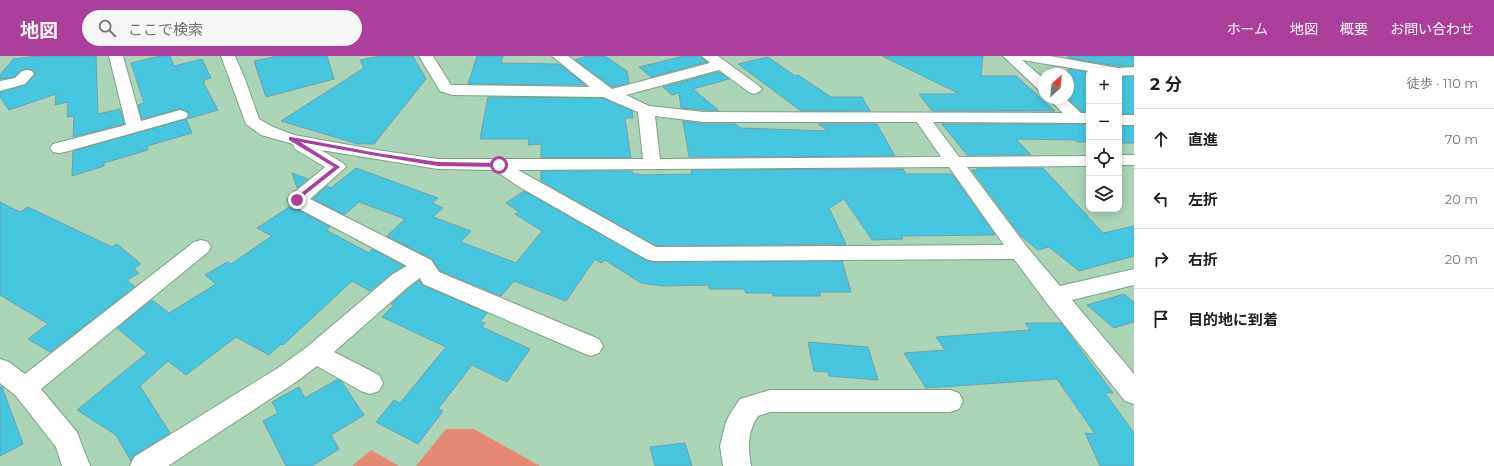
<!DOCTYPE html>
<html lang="ja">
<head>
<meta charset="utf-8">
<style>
  :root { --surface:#fff; --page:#f6f6f6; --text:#202124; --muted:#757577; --line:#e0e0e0; --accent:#ac3e9c }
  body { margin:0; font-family:Montserrat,"Noto Sans JP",sans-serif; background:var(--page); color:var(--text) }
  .controls { position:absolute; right:12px; top:12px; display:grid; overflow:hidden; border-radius:8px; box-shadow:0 2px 10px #0003 }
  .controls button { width:36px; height:36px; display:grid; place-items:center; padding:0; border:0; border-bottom:1px solid var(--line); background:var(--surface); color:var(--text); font:20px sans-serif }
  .compass { position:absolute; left:1038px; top:12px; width:36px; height:36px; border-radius:50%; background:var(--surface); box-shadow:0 2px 10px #0003; rotate:27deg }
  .stop { position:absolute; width:12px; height:12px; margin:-9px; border:3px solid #ac3e9c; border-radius:50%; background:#fff }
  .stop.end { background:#ac3e9c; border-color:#fff; box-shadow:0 1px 4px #0008 }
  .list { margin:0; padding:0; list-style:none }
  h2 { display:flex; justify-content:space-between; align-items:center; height:52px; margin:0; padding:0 16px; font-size:17px }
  h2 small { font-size:13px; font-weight:400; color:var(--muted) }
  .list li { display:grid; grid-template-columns:26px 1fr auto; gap:12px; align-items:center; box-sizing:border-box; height:60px; padding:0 16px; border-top:1px solid var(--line) }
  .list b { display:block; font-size:15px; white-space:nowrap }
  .list em { font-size:13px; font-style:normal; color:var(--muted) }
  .icon { flex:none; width:22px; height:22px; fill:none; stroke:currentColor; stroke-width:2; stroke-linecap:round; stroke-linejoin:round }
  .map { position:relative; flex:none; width:1134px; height:410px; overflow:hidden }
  header { display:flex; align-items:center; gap:24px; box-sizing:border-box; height:56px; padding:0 20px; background:var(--accent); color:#fff }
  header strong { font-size:19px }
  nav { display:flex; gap:22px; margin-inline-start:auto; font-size:14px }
  .search { width:280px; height:36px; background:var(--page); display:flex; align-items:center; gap:10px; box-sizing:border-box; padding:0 14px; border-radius:22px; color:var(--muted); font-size:15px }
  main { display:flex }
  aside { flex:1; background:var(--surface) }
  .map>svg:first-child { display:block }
  .green { fill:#e68974 }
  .building { fill:#46c6df; stroke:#6ca1ad }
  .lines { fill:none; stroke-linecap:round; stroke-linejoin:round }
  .street-casing { stroke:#7ba286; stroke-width:2 }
  .street { fill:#fff; fill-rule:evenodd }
  .route { fill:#ac3e9c }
</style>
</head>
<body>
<header>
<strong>地図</strong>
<div class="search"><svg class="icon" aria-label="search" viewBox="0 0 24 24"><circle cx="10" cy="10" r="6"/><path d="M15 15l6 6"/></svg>ここで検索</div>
<nav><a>ホーム</a><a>地図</a><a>概要</a><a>お問い合わせ</a></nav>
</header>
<main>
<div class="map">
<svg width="1134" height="410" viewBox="0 0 1134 410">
  <rect width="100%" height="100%" fill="#abd4b7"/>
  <g class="green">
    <path d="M446,373h28l66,37h-124z"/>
    <path d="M371,394l28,16h-47z"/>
  </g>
  <g class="building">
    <path d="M38,0h58l2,58 22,-5 4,15 -51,13 1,-21 -7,1 1,-15 -13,3 1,-11 -47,16 -9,-13v-5l25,-7 11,-11 -4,-4 -5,-1 -6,1 -7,7 -14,2v-4l13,-16z"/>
    <path d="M160,0h10l4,10 28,-7 9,19 -7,2 1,2h-2l15,28 -31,9 2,-5 -2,-3 -7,-2 -38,10 -4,-14 6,-2 -13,-40z"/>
    <path d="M278,0h49l7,23 -68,18 -12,-36z"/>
    <path d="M381,0h32l13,23 -52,65h-16l-77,-23 83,-53 -4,-8z"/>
    <path d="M477,0h26l-2,7 58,1 27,21 -118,-1z"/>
    <path d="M587,0h18l22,15 2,12 -17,4 -37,-27z"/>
    <path d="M684,0h15l8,6 -56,15 -12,-10z"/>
    <path d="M882,0h101l-2,20h35l39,35h-123l-13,-17h41z"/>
    <path d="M1068,0h66v10h-16l-50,-8z"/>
    <path d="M768,1l27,19 3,-1 33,22h31l8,14h-69l-63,-47z"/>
    <path d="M1068,13l21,3v40h-7l-14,-13z"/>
    <path d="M719,16l10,7 -36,10 26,22 -38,-3 -2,-15 -7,2 -9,-8z"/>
    <path d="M1134,20v38h-15v-37z"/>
    <path d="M488,41l115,1 29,13 1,7h-8l6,40h-90v-14l-13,1 1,-6h-49z"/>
    <path d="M186,63l6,14 -45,13 1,4 -44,13v3l-32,10 1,-25z"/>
    <path d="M683,65l21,3h31l6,4 87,3 -10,-7h59l18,32 -206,1z"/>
    <path d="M942,68h147v18h-12l-2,-2 -59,-1 15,16h-64z"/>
    <rect x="1119" y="70" width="15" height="17"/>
    <path d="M356,112l82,30 -6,5 11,5 -10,9 38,14 -10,11 55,21 26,-32 -27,-17 4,-2 -13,-9 18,-12 122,69 7,2 189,-1 9,31h-32l2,4h-48l-1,-3h-26l-2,-4h-35v-4l-45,1 -23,-3 -36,-23 -4,3 -6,-4 -29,42 -52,-20 -13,15 -61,-25 -8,-12 -45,-23 18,-17 -46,-17 -15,13 -31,-16 14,-13 4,2z"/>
    <path d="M977,112h66l60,65 31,-7v30l-55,15 -30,-24 -11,3 -17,-14 -47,-63 -2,-3h6z"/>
    <path d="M903,113l3,5h46l43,61 -94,1 2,3 -31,1 -28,-41 -15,9 17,36 -190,2 -115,-65v-10h91l1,3h6v1l53,-1 -1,-4z"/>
    <path d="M292,117l16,6 -11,9z"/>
    <path d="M0,146l20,10 8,-5 84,40 5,-3 24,20 -7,4 5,5 -12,7 8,7 -85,65 -22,-13 20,-15 -48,-29z"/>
    <path d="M291,150l39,21 -4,3 43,23 3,-4 32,17 -12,7 -22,18 -18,-10 -69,64 -2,-1 -12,11 -33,-18 -50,38 -18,-14 -28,25 30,47 -37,23 -2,5 -15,-26 -39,-25 70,-57 -30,-25 35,-28 17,13 47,-29 -11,-9 22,-13 4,2 41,-28 -15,-8z"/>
    <path d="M419,224l3,5 65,28 -7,9 5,1 -3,4 48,22 -23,33 -35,-17 -34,44 5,2 -25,33 -42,-22 18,-22 6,3 46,-56 -64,-30 12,-12 -3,-1z"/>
    <path d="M1124,238l10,8v20l-20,6 -27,-23z"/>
    <path d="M1025,267h36l52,70h-8l29,40v33h-34l-15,-33 10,1 -38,-55 -131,9 -22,-35 41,-3 -9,-13 94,-7z"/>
    <path d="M808,286l60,5 10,33 -49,-4 -1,-4 -14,-1z"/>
    <path d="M338,323l4,3 22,33 -33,20 8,14 -27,17h-26l-23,-45 15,-8 -6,-11 27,-15 6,11z"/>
    <path d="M0,331h2l21,57 -23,12z"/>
    <path d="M685,387l7,23h-37l-5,-19z"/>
  </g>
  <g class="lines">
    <defs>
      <g id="street">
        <path d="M109,0h14l18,65 39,-11 6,2 2,3 -2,3 -121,34 -6,1 -6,-1 -3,-4 3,-4 73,-19z"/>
        <path d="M221,0h14l10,23 14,40 14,8 21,8 83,15 61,9h205l-5,-47 -35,-15 -151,-2 -12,-4 -21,-35h14l18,29h2l137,2 -38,-31h16l44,33 98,-26 -8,-7h16l41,30 3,3 -3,3 -5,2 -5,-2 -30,-22 -93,25 23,11 55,6 359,1 -15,-15h17l16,15h8v10l-156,-1 26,35 130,-1v10l-122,1 60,80 33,39 74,-17v16l-62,15 62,74v30l-9,-3 -79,-99 -32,-43 -361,2 -7,-2 -130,-74 -21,-15 -57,-1 -117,-19 22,13 3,4 -36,32 121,61 8,12 160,67 4,7 -4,7 -8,3 -8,-3 -160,-69 -3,-6 -11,8 -75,66 45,23 4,8 -4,8 -9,3 -9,-3 -44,-25 -21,16 -128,84h-38l4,-9 144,-89 29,-21 86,-73 14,-8 -117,-62 -2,-4 2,-4 35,-29 -30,-18 -2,-5 -32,-9 -15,-11zM655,60l49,6h213l24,35 -281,2zM949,111l55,78 -348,2 -138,-77z"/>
        <path d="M1003,0h47l68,12 16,-1v8l-15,1v-5h-30l-67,-11 22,19v13l-5,-2z"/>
        <path d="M27,14l5,1 2,3 -9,10 -25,7v-10l15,-3 7,-7z"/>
        <rect x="1119" y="59" width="15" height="10"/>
        <rect x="1119" y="99" width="15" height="10"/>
        <path d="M201,184l7,2 3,5 -3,5 -167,137 36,43 13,34h-28l-6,-19 -40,-51 -16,-13v-24l9,3 16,12 169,-132z"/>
        <path d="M770,334h180l9,3 4,8 -4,8 -9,3h-180l-12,4c-11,17 -10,30 -7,50h-28l-3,-20 6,-24 4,-8 10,-15z"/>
      </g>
    </defs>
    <use href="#street" class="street-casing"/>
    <use href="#street" class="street"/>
  </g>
  <path class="route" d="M291,81l86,16 61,9 61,1 2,2 -2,2 -61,-1 -61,-10 -77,-14 40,25 -43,34h-2v-3l39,-31 -45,-27v-3z"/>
</svg>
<div class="controls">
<button>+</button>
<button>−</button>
<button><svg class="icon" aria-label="locate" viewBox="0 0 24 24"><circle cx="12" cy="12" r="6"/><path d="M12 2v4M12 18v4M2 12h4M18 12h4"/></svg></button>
<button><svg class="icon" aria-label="layers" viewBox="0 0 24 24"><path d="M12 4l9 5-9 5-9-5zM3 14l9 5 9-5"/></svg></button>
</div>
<svg class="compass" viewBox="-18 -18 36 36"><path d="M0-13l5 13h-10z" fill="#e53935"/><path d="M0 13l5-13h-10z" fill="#757577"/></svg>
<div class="stop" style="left:499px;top:109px"></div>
<div class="stop end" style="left:297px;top:144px"></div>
</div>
<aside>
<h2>2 分<small>徒歩 · 110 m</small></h2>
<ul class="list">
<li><svg class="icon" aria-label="ahead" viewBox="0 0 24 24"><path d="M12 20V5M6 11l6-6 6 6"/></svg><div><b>直進</b></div><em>70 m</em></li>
<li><svg class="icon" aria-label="left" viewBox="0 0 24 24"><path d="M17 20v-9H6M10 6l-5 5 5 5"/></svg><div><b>左折</b></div><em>20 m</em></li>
<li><svg class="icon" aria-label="right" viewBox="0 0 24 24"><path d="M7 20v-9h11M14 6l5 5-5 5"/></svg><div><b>右折</b></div><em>20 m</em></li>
<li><svg class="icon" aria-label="arrive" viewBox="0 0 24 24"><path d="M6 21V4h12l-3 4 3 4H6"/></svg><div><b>目的地に到着</b></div></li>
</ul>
</aside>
</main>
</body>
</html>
